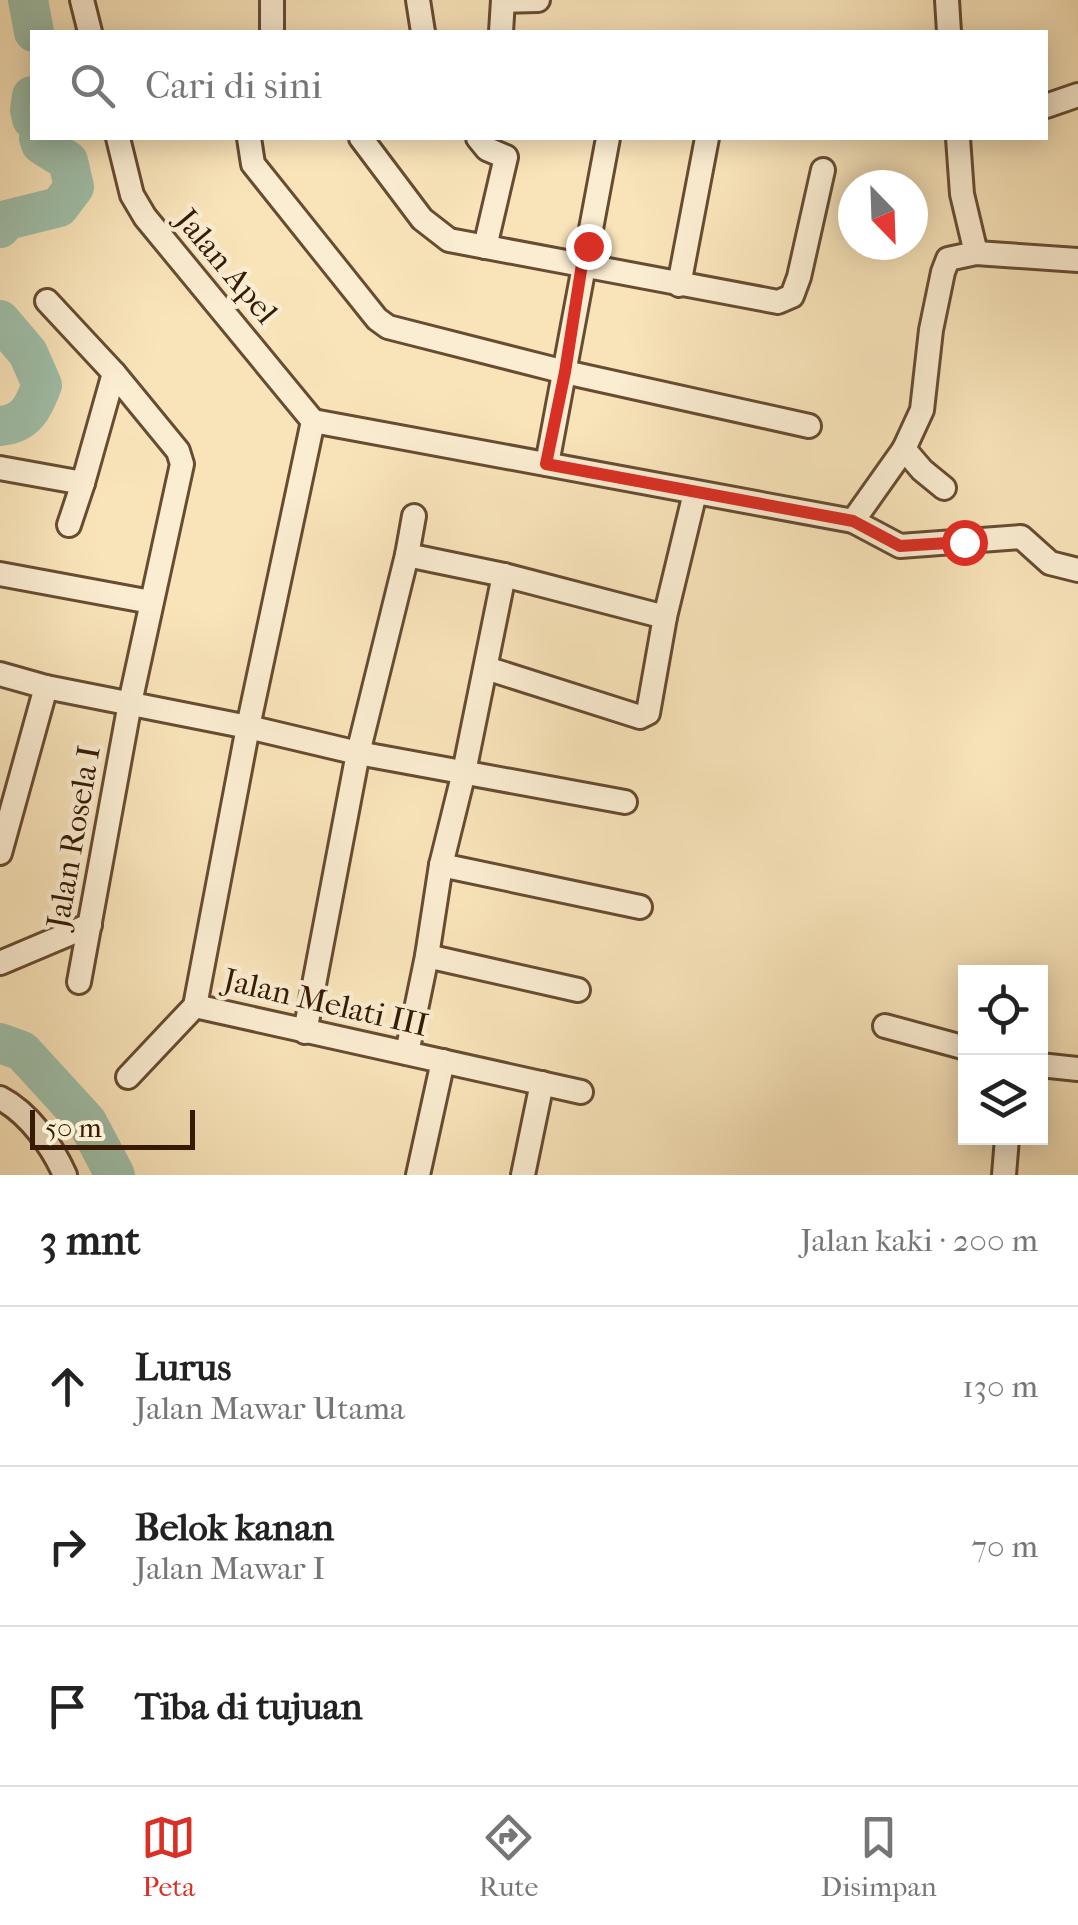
<!DOCTYPE html>
<html lang="id">
<head>
<meta charset="utf-8">
<style>
  :root { --surface:#fff; --page:#f6f6f6; --text:#222; --muted:#767676; --line:#e0e0e0; --accent:#d93025 }
  body { margin:0; font-family:"IM FELL French Canon",serif; background:var(--page); color:var(--text) }
  .controls { position:absolute; right:30px; bottom:30px; display:grid; overflow:hidden; border-radius:0px; box-shadow:0 5px 25px #0003 }
  .controls button { width:90px; height:90px; display:grid; place-items:center; padding:0; border:0; border-bottom:2px solid var(--line); background:var(--surface); color:var(--text); font:50px sans-serif }
  .compass { position:absolute; left:838px; top:170px; width:90px; height:90px; border-radius:50%; background:var(--surface); box-shadow:0 5px 25px #0003; rotate:157deg }
  .scale { position:absolute; left:30px; bottom:25px; width:165px; box-sizing:border-box; padding-left:10px; border:5px solid #361a03; border-top:0; font-size:28px; line-height:35px; white-space:nowrap; color:#361a03; -webkit-text-stroke:8px #fbedd2; paint-order:stroke }
  .stop { position:absolute; width:30px; height:30px; margin:-22px; border:8px solid #d93025; border-radius:50%; background:#fff }
  .stop.end { background:#d93025; border-color:#fff; box-shadow:0 2px 10px #0008 }
  .list { margin:0; padding:0; list-style:none }
  h2 { display:flex; justify-content:space-between; align-items:center; height:130px; margin:0; padding:0 40px; font-size:42px }
  h2 small { font-size:32px; font-weight:400; color:var(--muted) }
  .list li { display:grid; grid-template-columns:65px 1fr auto; gap:30px; align-items:center; box-sizing:border-box; height:160px; padding:0 40px; border-top:2px solid var(--line) }
  .list b { display:block; font-size:38px; white-space:nowrap }
  .list p { margin:0; font-size:32px; white-space:nowrap; color:var(--muted) }
  .list em { font-size:32px; font-style:normal; color:var(--muted) }
  .icon { flex:none; width:55px; height:55px; fill:none; stroke:currentColor; stroke-width:2; stroke-linecap:round; stroke-linejoin:round }
  .map { position:relative; flex:none; width:1078px; height:1175px; overflow:hidden }
  .search { position:absolute; background:var(--surface); box-shadow:0 5px 25px #0003; left:30px; right:30px; top:30px; height:110px; display:flex; align-items:center; gap:25px; box-sizing:border-box; padding:0 35px; border-radius:0px; color:var(--muted); font-size:38px }
  .sheet { height:610px; background:var(--surface) }
  nav { display:flex; justify-content:space-around; align-items:center; box-sizing:border-box; height:140px; border-top:2px solid var(--line); background:var(--surface); font-size:28px; color:var(--muted) }
  nav a { display:grid; justify-items:center; gap:5px }
  nav .on { color:var(--accent) }
  .map>svg:first-child { display:block }
  .lines { fill:none; stroke-linecap:round; stroke-linejoin:round }
  .river { stroke:#9fbfa9; stroke-width:40 }
  .minor-casing { stroke:#674c31; stroke-width:28 }
  .minor { stroke:#fbedd2; stroke-width:22 }
  .route { stroke:#d93025; stroke-width:12 }
  .labels { text-anchor:middle; stroke-width:9; stroke-linejoin:round; paint-order:stroke }
  .street-label { font-size:32px; fill:#361a03; stroke:#fbedd2 }
</style>
</head>
<body>
<div class="map">
<svg width="1078" height="1175" viewBox="0 0 1078 1175">
  <rect width="100%" height="100%" fill="#f9e4ba"/>
  <filter id="stains"><feTurbulence type="fractalNoise" baseFrequency=".002" numOctaves="4"/><feColorMatrix values="0 0 0 0 .2 0 0 0 0 .09 0 0 0 0 .02 0 0 0 .5 -.17"/></filter>
  <radialGradient id="worn" r=".72"><stop offset=".6" stop-color="#630" stop-opacity="0"/><stop offset="1" stop-color="#630" stop-opacity=".3"/></radialGradient>
  <g class="lines">
    <g class="river">
      <path d="M28,0l6,32"/>
      <path d="M32,96l-2,14 2,9"/>
      <path d="M0,228l7,-8 52,-13 15,-20 -6,-26 -27,-17 -2,-6"/>
      <path d="M0,320l28,33 14,32c-9,22 -15,39 -42,41"/>
      <path d="M0,1043l22,8 65,71 28,53"/>
    </g>
    <defs>
      <g id="minor">
        <path d="M82,0l8,32"/>
        <path d="M272,0v32"/>
        <path d="M418,0l5,32"/>
        <path d="M947,0l2,32"/>
        <path d="M503,1l35,-1"/>
        <path d="M501,32l2,-32"/>
        <path d="M1046,106l32,-11"/>
        <path d="M118,138l14,57 13,22 168,204"/>
        <path d="M249,138l4,26 124,155 11,8 177,45 244,54"/>
        <path d="M361,138l61,81 27,21 329,62 14,-6 7,-19 24,-107"/>
        <path d="M478,138l9,11 19,8 -21,90"/>
        <path d="M958,138l4,56 14,59"/>
        <path d="M679,285l28,-147"/>
        <path d="M47,301l67,72 64,78 4,13 -52,239 -51,279"/>
        <path d="M313,421l540,100 47,25 121,-9 29,26 28,7"/>
        <path d="M904,449l18,21 22,18"/>
        <path d="M547,464l61,-326"/>
        <path d="M0,468l83,15"/>
        <path d="M853,521l51,-72 18,-39 9,-80 12,-58 5,-13 28,-6 102,7"/>
        <path d="M69,525l14,-42 31,-110"/>
        <path d="M407,555l97,20 161,42"/>
        <path d="M0,574l151,28"/>
        <path d="M486,668l154,49 8,-4 17,-96 30,-124"/>
        <path d="M0,674l46,13 202,40 110,26 267,49"/>
        <path d="M0,853l46,-166"/>
        <path d="M441,865l199,42"/>
        <path d="M427,956l151,34"/>
        <path d="M0,963l90,-38"/>
        <path d="M195,1006l386,86"/>
        <path d="M885,1026l81,22"/>
        <path d="M305,1032l53,-279 49,-198 7,-39"/>
        <path d="M407,1053l20,-97 14,-91 23,-93 40,-197"/>
        <path d="M1040,1065l38,4"/>
        <path d="M128,1077l67,-71 53,-279 65,-306"/>
        <path d="M0,1098c29,15 52,48 65,77"/>
        <path d="M418,1175l25,-114"/>
        <path d="M523,1175l19,-92"/>
        <path d="M1004,1175l3,-37"/>
      </g>
    </defs>
    <use href="#minor" class="minor-casing"/>
    <use href="#minor" class="minor"/>
  </g>
  <g class="lines">
    <path class="route" d="M588,246l-6,18 -17,108 -19,92 307,57 47,25 64,-4"/>
  </g>
  <g class="labels">
    <g class="street-label">
      <text transform="translate(227 266) rotate(50)" y="11">Jalan Apel</text>
      <text transform="translate(73 837) rotate(-80)" y="11">Jalan Rosela I</text>
      <text transform="translate(326 1002) rotate(13)" y="11">Jalan Melati III</text>
    </g>
  </g>
  <rect width="100%" height="100%" filter="url(#stains)"/>
  <rect width="100%" height="100%" fill="url(#worn)"/>
</svg>
<div class="controls">
<button><svg class="icon" aria-label="locate" viewBox="0 0 24 24"><circle cx="12" cy="12" r="6"/><path d="M12 2v4M12 18v4M2 12h4M18 12h4"/></svg></button>
<button><svg class="icon" aria-label="layers" viewBox="0 0 24 24"><path d="M12 4l9 5-9 5-9-5zM3 14l9 5 9-5"/></svg></button>
</div>
<svg class="compass" viewBox="-18 -18 36 36"><path d="M0-13l5 13h-10z" fill="#e53935"/><path d="M0 13l5-13h-10z" fill="#767676"/></svg>
<div class="scale">50 m</div>
<div class="stop" style="left:964px;top:542px"></div>
<div class="stop end" style="left:588px;top:246px"></div>
<div class="search"><svg class="icon" aria-label="search" viewBox="0 0 24 24"><circle cx="10" cy="10" r="6"/><path d="M15 15l6 6"/></svg>Cari di sini</div>
</div>
<section class="sheet">
<h2>3 mnt<small>Jalan kaki · 200 m</small></h2>
<ul class="list">
<li><svg class="icon" aria-label="ahead" viewBox="0 0 24 24"><path d="M12 20V5M6 11l6-6 6 6"/></svg><div><b>Lurus</b><p>Jalan Mawar Utama</p></div><em>130 m</em></li>
<li><svg class="icon" aria-label="right" viewBox="0 0 24 24"><path d="M7 20v-9h11M14 6l5 5-5 5"/></svg><div><b>Belok kanan</b><p>Jalan Mawar I</p></div><em>70 m</em></li>
<li><svg class="icon" aria-label="arrive" viewBox="0 0 24 24"><path d="M6 21V4h12l-3 4 3 4H6"/></svg><div><b>Tiba di tujuan</b></div></li>
</ul>
</section>
<nav>
<a class="on"><svg class="icon" aria-label="map" viewBox="0 0 24 24"><path d="M3 6l6-2 6 2 6-2v14l-6 2-6-2-6 2zM9 4v14M15 6v14"/></svg>Peta</a>
<a><svg class="icon" aria-label="directions" viewBox="0 0 24 24"><path d="M12 3l9 9-9 9-9-9zM9 14v-3h6M13 9l2 2-2 2"/></svg>Rute</a>
<a><svg class="icon" aria-label="saved" viewBox="0 0 24 24"><path d="M7 4h10v16l-5-4-5 4z"/></svg>Disimpan</a>
</nav>
</body>
</html>
